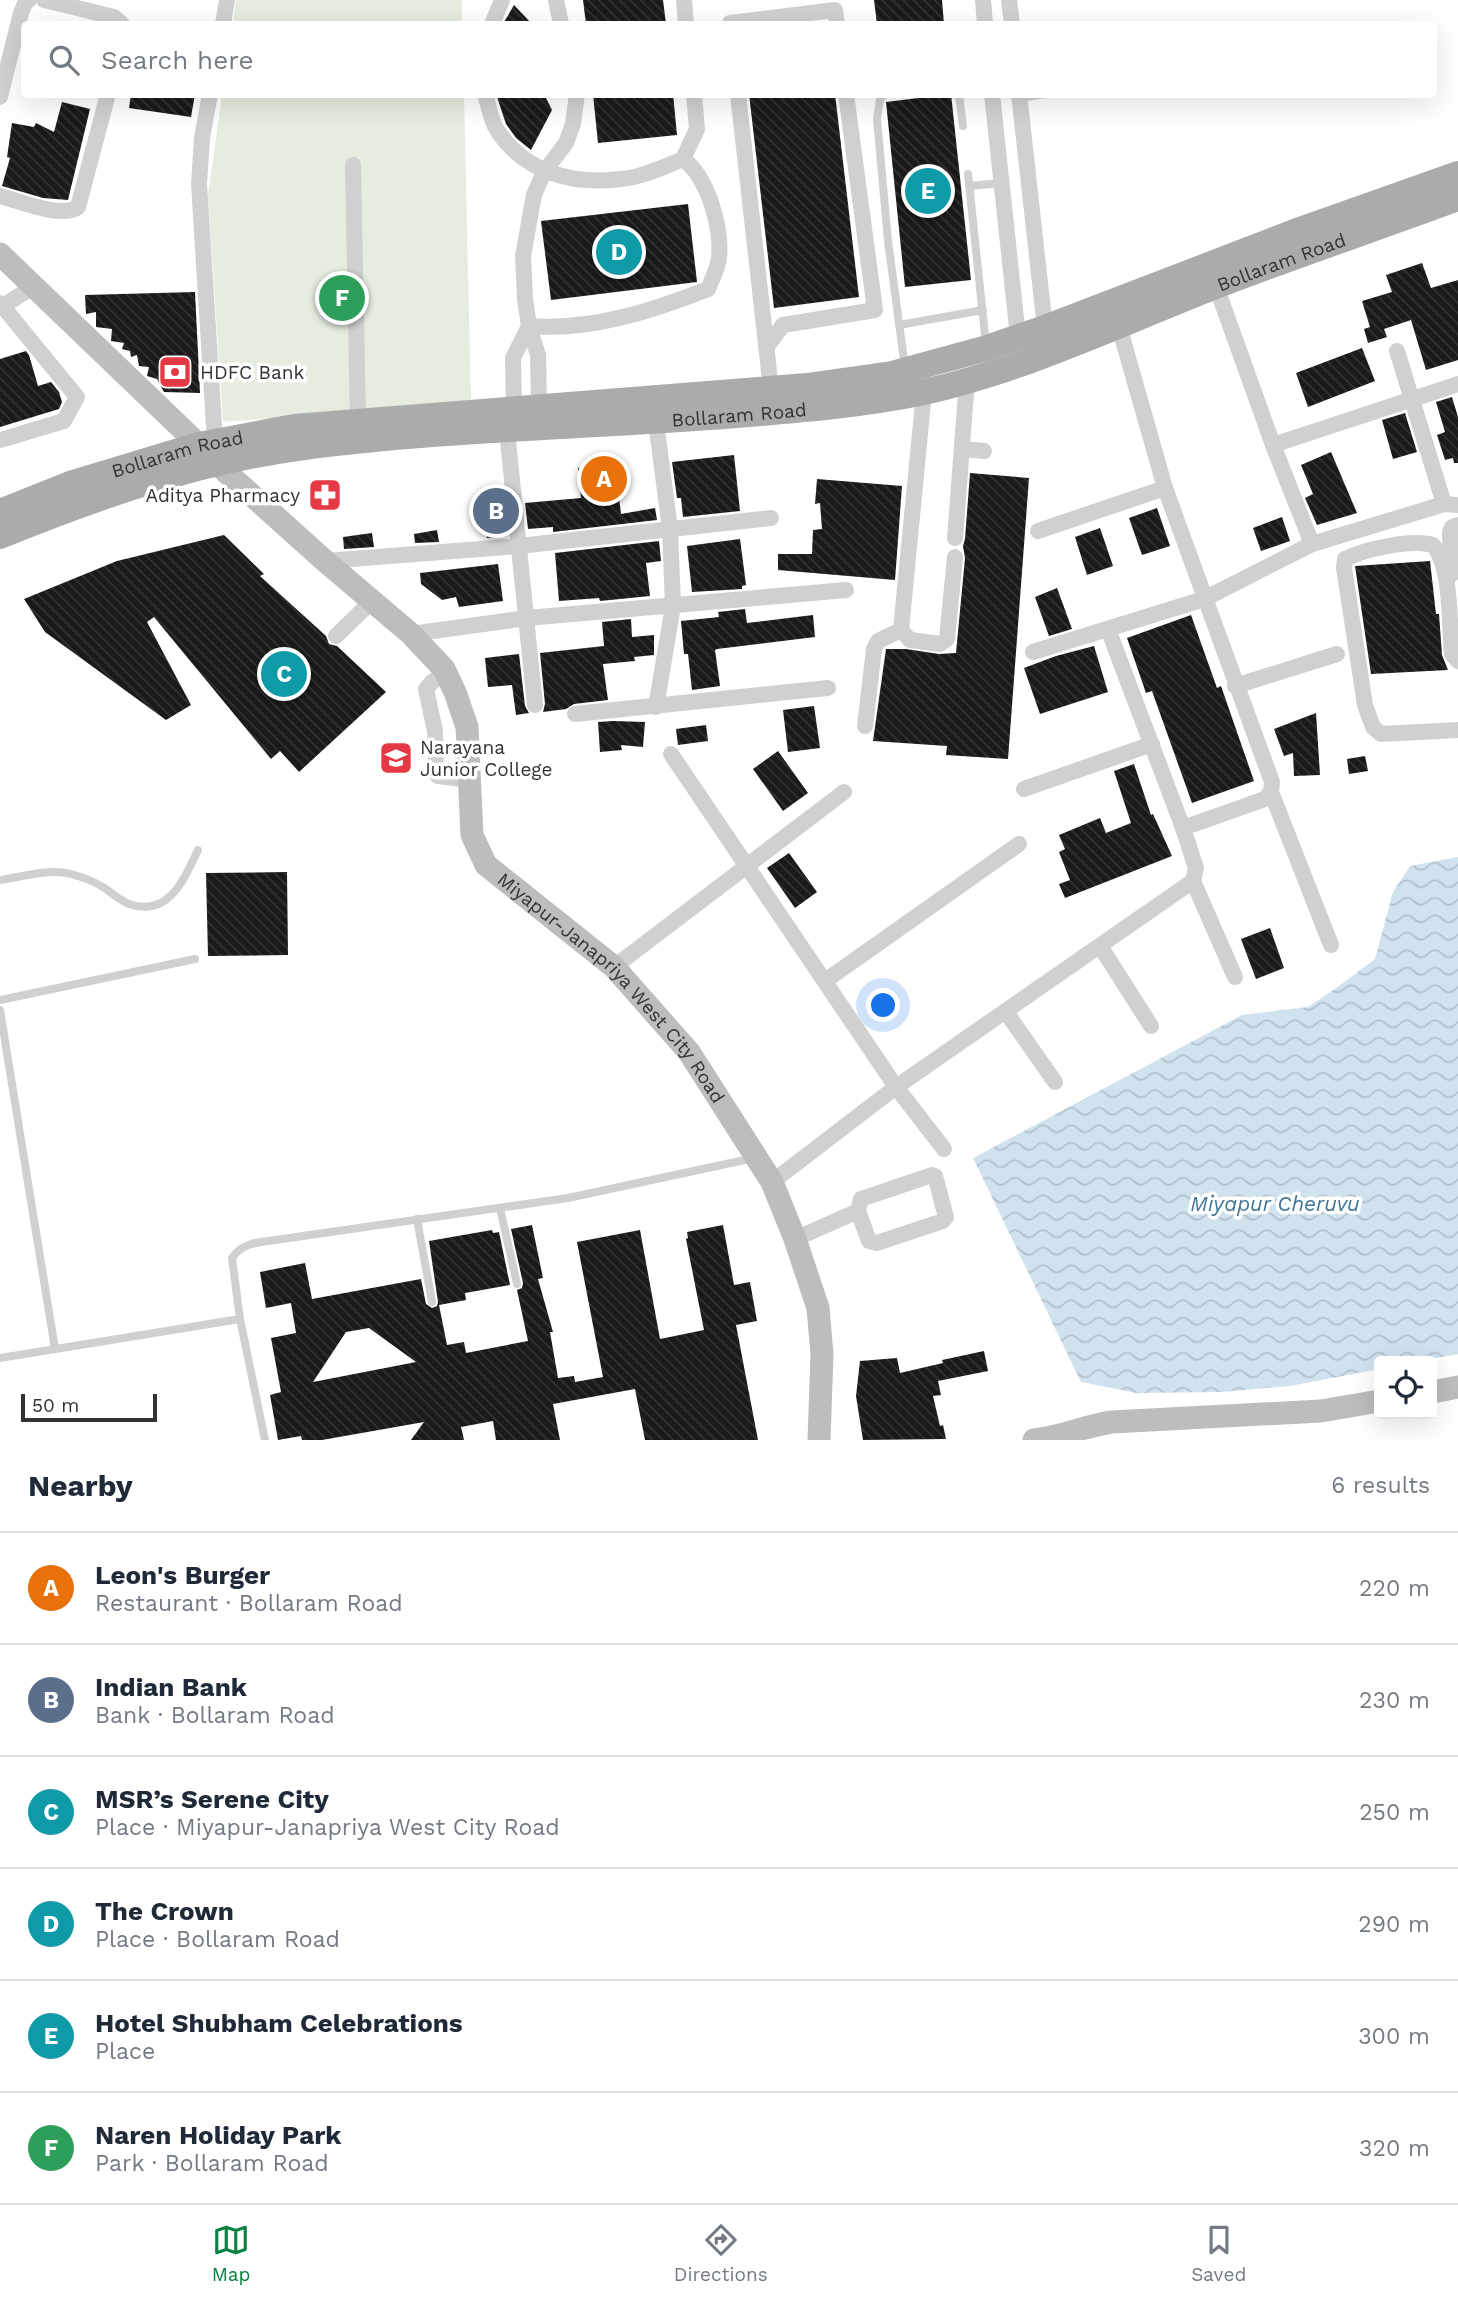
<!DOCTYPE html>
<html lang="en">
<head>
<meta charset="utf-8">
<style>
  :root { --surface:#fff; --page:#f2f2f3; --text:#1f2937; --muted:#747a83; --line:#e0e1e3; --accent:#0b8043 }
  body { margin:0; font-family:"Work Sans",sans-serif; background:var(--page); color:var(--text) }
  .controls { position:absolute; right:21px; bottom:21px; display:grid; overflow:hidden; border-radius:7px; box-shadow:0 7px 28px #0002 }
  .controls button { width:63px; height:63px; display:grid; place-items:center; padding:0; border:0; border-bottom:2px solid var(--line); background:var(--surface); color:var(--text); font:35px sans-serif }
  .scale { position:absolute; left:21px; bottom:18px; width:136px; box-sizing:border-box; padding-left:7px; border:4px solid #333; border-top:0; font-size:19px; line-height:24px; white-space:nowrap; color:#333; -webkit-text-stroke:5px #fff; paint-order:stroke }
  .you { position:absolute; left:884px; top:1006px; width:24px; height:24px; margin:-18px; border:5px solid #fff; border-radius:50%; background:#1a73e8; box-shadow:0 0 0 10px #1a73e833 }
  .badge { display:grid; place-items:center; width:46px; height:46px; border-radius:50%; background:var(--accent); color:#fff; font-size:23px; font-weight:700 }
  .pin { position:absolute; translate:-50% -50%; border:4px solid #fff; box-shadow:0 2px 7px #0006 }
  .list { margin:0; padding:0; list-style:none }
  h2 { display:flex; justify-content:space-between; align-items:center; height:91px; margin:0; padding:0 28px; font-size:30px }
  h2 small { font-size:23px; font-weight:400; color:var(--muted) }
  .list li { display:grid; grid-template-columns:46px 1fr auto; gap:21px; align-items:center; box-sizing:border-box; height:112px; padding:0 28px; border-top:2px solid var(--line) }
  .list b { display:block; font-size:26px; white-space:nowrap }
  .list p { margin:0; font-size:23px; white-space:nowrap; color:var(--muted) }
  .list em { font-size:23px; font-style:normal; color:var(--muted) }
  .icon { flex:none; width:38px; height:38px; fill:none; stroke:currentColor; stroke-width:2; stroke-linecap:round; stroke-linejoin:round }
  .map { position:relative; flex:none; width:1458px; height:1440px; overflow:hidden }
  .search { position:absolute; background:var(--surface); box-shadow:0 7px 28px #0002; left:21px; right:21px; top:21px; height:77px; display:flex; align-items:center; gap:18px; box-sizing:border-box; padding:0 24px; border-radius:7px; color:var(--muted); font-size:26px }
  .sheet { height:763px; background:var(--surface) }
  nav { display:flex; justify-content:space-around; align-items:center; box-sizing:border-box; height:98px; border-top:2px solid var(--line); background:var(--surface); font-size:19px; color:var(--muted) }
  nav a { display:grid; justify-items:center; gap:4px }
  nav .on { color:var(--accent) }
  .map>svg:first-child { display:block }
  .park { fill:#e6ecdf }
  .water { fill:url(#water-waves) }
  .building { fill:url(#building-back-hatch); fill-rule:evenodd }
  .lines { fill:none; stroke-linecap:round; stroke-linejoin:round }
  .lane { stroke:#d0d0d0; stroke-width:8 }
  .street { stroke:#d0d0d0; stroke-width:16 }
  .secondary { stroke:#bdbdbd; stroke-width:23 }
  .primary { stroke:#ababab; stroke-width:26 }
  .labels { text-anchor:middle; stroke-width:7; stroke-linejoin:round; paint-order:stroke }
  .street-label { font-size:19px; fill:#333; stroke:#fff }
  .poi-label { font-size:19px; fill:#333; stroke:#fff; text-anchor:start }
  .water-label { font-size:21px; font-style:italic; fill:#3f7597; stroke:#fff }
</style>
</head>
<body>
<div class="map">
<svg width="1458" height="1440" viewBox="0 0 1458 1440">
  <defs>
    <pattern id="water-waves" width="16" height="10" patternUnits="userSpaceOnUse" patternTransform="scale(1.75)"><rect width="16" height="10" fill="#cfe2ee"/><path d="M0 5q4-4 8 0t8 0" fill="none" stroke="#b2c2cd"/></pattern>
    <pattern id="building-back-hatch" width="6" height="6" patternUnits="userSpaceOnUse" patternTransform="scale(1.75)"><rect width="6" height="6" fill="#1a1a1a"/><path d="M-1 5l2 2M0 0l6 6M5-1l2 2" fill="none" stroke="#333"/></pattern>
  </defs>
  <rect width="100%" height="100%" fill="#fff"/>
  <g class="park">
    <path d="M236,0h226v24h-229z"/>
    <path d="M222,95h242l7,307 -248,20 -15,-227z"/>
  </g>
  <path class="water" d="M1458,857v497l-38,7h-41v8l-89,17 -68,6 -86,1 -55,-11 -108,-224 269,-143 66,-8 27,-18 40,-30 18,-67 17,-26z"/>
  <g class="building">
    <path d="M583,0h80l3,24h-80z"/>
    <path d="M874,0h68l2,24h-67z"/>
    <path d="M514,5l18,19h-29z"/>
    <path d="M131,94h64l-4,23 -62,-9z"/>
    <path d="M496,94h48l8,16 -21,40 -15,-12 -10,-14z"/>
    <path d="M593,94h80l4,41 -79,8z"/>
    <path d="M749,94h86l24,203 -85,11z"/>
    <path d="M951,94l20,186 -66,7 -19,-185z"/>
    <path d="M62,102l28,7 -22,91 -25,-2 -41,-12 8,-28 -3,-1 5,-34 22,4 2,-4 18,9z"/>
    <path d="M688,204l9,78 -146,18 -10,-79z"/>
    <path d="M1422,263l9,25 27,-8v80l-32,10 -15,-50 -27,9 3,8 -19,6 -4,-14 6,-2 -8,-26 30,-9 -6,-17z"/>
    <path d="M195,292l5,101 -36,-1 -7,-13 -10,-3 2,-9 -10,-1 -2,-11 -6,2 -1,-6 -8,-2 2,-6 -13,-2 1,-12 -16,-2v-15l-10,2 -1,-19z"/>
    <path d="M1362,348l13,33 -67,26 -12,-34z"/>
    <path d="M26,351l3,4 9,31 13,-4 8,10 3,10 -3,7 -59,18v-68z"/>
    <path d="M1452,397l6,20v46h-4l-1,-5 -8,2 -8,-25 8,-3 -9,-30z"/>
    <path d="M1405,413l12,39 -24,7 -11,-39z"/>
    <path d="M1331,452l26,61 -40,12 -12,-27 8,-4 -12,-29z"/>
    <path d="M734,455l6,56 -57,6 -2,-19h-4l-5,-36z"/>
    <path d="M615,464l6,50 34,-6 2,12 -104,12v-5l-25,2 -3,-26 56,-5 -3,-30z"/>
    <path d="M970,473l59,5 -21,281 -62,-4 1,-9 -74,-5 13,-92h20l33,5 17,-1 9,-95 -2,-12 2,-7z"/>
    <path d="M817,479l85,7 -7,94 -117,-10v-16h34l1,-24 9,-1 -2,-26 -5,1z"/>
    <path d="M502,486l5,50 -20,2 -4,-50z"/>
    <path d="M1157,508l13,38 -28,9 -13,-37z"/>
    <path d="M1282,517l8,24 -29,10 -8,-23z"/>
    <path d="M1100,528l13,38 -26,9 -12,-38z"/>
    <path d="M437,530l2,12 -24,1 -1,-9z"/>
    <path d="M372,533l2,14 -30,2 -1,-12z"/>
    <path d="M224,535l40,39 -4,2 66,60 3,8 8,2 49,46 -87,80 -19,-21 -9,8 -117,-142 -7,5 44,83 -25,15 -121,-88 -21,-33 93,-38z"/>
    <path d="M740,539l6,46 -4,1v3l-50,3 -5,-46z"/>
    <path d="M659,541l2,20 -15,2 4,33 -50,5 -1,-3 -40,3 -4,-48z"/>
    <path d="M1430,561l6,53h3l3,41 6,15 -77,4 -16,-108z"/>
    <path d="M498,564l5,37 -44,6 -3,-10 -14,3 -21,-16 -1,-11z"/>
    <path d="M1057,588l15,41 -23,7 -14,-39z"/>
    <path d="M745,609l2,14 66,-8 2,22 -98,12 -2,1 5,36 -28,4 -4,-36h-4l-3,-33 38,-4 -1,-5z"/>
    <path d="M1191,615l26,73 4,-2 33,95 -62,22 -40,-112 -6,2 -19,-55z"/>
    <path d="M631,619l1,18 22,-2v20l-20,2 1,4 -32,3 5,36 -34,4 -8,5 -23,3 2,-8 -5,-51 64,-7 -2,-24z"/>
    <path d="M1094,646l14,46 -68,22 -16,-46 32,-12z"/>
    <path d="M519,654l6,52 4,7 -13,2 -4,-30 -24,2 -3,-29z"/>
    <path d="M814,706l6,42 -32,4 -5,-42z"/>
    <path d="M1316,713l4,62 -26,1 -1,-23 -9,3 -10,-27z"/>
    <path d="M613,721l32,1 -2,25 -22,-2 1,5 -22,2 -2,-30z"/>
    <path d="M706,725l2,16 -30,4 -2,-16z"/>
    <path d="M778,751l30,42 -25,18 -30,-42z"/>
    <path d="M1365,756l3,15 -19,3 -2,-15z"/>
    <path d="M1134,764l17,51 2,-1 19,42 -107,42 -6,-14 11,-4 -11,-28 6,-3 -6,-14 41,-17 6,15 25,-10 -17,-52z"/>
    <path d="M789,853l28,39 -22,16 -28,-40z"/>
    <path d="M287,872l1,83 -80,1 -2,-83z"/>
    <path d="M1270,928l14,40 -28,11 -15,-40z"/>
    <path d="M532,1225l11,53 -5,1 15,53h-3l8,46 16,-2 1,6 28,-5 -26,-135 63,-12 20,109 44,-9 -18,-91 2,-1 -1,-6 36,-7 11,60 16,-3 7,39 -21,4 22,115h-113l-10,-51 -82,15 7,36h-64l-3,-19 -32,6 3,13h-53l13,-18 -102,18h-20l-1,-4 -23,4 -8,-45 11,-3 -10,-54 25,-5 -5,-30 -25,5 -6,-36 45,-9 7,36 109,-20 5,25 6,4 5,-2 1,-4 -9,-61 63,-11 1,3 6,-1 11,53 -45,8 1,7 -27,5 8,40 17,-3 2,11 62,-12 -11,-51 5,-2 1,-5 -12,-54zM369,1328l47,34 -103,20 33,-50z"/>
    <path d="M984,1351l4,20 -50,10 3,14 -8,1 7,30 3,-1 3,14 -83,1 -7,-44 4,-35 37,-3 3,15 43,-10 -1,-3z"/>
  </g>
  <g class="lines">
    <g class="lane">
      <path d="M886,94l-6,5 -3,20 11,122 17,127"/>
      <path d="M959,94l4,32"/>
      <path d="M1020,98l25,-4"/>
      <path d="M968,174l18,171"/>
      <path d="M969,186l32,-3"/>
      <path d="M899,325l84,-15"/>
      <path d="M0,880c22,-3 48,-12 71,-6 11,3 25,8 35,15 7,5 15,12 23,15 40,14 55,-25 69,-54"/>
      <path d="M0,1000l195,-41"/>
      <path d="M0,1010l55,339"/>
      <path d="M500,1208l17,76"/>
      <path d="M417,1219l15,83"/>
      <path d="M0,1358l240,-39"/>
      <path d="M265,1440l-25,-121 -8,-61c9,-13 20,-15 36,-17l300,-43 186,-40"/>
    </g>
    <g class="street">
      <path d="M44,0l70,17 8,7"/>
      <path d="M556,0l5,24"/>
      <path d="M684,0l2,24"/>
      <path d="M983,0l2,24"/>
      <path d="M1009,0l3,24"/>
      <path d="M223,24l4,-24"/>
      <path d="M492,24l10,-24"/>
      <path d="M731,24l-1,-1 105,-13 2,14"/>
      <path d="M210,94l-8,44 -3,46 16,257"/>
      <path d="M485,94c4,12 6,27 12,36 28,43 76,55 124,49 22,-2 42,-12 62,-20l14,-30 -3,-35"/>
      <path d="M577,94l-4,30 -7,19 -22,29 -10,23 -11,61 2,43 4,27c62,5 123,-15 179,-37 4,-10 10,-21 11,-31 3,-30 -11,-81 -36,-99"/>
      <path d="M738,94l33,295"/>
      <path d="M992,94l26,243"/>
      <path d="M1019,94l26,234"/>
      <path d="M0,97l21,-84 5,-12 3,-1"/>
      <path d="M353,165l5,258"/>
      <path d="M0,196c19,5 62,23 78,11l30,-113"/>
      <path d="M1216,286l57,159 39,99"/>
      <path d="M0,303l77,94 -13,24 -64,19"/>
      <path d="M3,306l31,-20"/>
      <path d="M1119,326l46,162 107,294 -1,10 60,153"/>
      <path d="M766,348l17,-23 92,-15 -29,-216"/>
      <path d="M1397,351l47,153"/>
      <path d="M924,392l-23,238 9,10 30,4 7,-5 8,-82"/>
      <path d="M514,409l-1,-51 16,-32 9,29 1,52"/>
      <path d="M507,431l28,274"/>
      <path d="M1273,445l185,-61"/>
      <path d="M963,449l21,2"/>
      <path d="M1038,531l127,-43"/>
      <path d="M955,538l12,-158"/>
      <path d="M325,561l194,-15 252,-28"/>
      <path d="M1451,575l-1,-43 2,-5 6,-2"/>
      <path d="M411,634l116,-16 319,-28"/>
      <path d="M336,636l36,-35"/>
      <path d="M1033,652l171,-53 108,-55 132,-40 14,1"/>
      <path d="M1458,661l-6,-7c-3,-30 0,-86 -19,-109 -22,-6 -68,4 -88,14l-1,9 21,137 8,22 8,7 77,-4"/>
      <path d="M446,673l-14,9 -6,7 9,42 1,39 2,6 32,4"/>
      <path d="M1235,686l102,-32"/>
      <path d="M656,707l17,-101 -3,-77 -14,-107"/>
      <path d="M575,714l253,-26"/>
      <path d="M865,726l9,-77 4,-8 23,-11"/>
      <path d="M671,754l225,333 48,62"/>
      <path d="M1024,789l128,-45"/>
      <path d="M1183,828l82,-29 6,-7"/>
      <path d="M1193,881l42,96"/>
      <path d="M1100,946l51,80"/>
      <path d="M614,967l230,-175"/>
      <path d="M825,981l194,-137"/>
      <path d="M1006,1012l49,70"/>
      <path d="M772,1182l124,-95 297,-206 3,-13 -13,-40 -75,-199"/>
      <path d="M795,1239l63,-28 3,-12 71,-24 3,1 11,41 -3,4 -66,22 -8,-2 -11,-30"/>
    </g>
    <g class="secondary">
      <path d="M0,254l199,191"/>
      <path id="s1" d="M216,463l109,98 86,73 33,35 11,23 12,35 5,108 14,30 128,102 75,85 83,130 23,57 23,69 4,46 -3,86"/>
      <path d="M1432,1392l26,-5"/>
      <path d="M1034,1440c27,-3 51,-14 78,-18l209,-11 58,-10"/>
    </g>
    <g class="primary">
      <path id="s2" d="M0,512l70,-28 129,-39 95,-18 513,-41 85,-12 95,-26 58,-20 255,-98 158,-56"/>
      <path id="s3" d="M0,536c96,-39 195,-74 297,-88 145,-20 293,-21 439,-33 62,-5 126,-10 188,-23 102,-23 195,-68 292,-106 80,-31 161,-58 242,-88"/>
    </g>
  </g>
  <defs>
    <symbol id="bank-square" viewBox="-11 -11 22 22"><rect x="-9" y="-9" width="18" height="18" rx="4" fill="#e63946" stroke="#fff"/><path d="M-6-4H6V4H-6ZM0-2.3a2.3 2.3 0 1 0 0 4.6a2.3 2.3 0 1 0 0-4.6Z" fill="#fff"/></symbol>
    <symbol id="pharmacy-square" viewBox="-11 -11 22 22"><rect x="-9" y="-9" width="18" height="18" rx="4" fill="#e63946" stroke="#fff"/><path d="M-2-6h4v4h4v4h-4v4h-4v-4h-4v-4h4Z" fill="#fff"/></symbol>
    <symbol id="university-square" viewBox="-11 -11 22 22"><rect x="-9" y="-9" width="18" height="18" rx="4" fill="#e63946" stroke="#fff"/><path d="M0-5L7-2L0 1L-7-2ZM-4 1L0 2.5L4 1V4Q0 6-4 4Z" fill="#fff"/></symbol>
  </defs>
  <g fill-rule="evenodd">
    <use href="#bank-square" x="156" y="353" width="38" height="38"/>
    <use href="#pharmacy-square" x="306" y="476" width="38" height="38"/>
    <use href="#university-square" x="377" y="739" width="38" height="38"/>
  </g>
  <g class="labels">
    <g class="street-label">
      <text dy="7" stroke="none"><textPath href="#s3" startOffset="1321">Bollaram Road</textPath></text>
      <text dy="7" stroke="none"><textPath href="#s3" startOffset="754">Bollaram Road</textPath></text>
      <text dy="7" stroke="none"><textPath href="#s2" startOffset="187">Bollaram Road</textPath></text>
      <text dy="7" stroke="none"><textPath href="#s1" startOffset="688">Miyapur-Janapriya West City Road</textPath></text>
    </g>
    <g class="poi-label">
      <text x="200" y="379">HDFC Bank</text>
      <text x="300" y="502" text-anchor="end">Aditya Pharmacy</text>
      <text x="420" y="754">Narayana<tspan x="420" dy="22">Junior College</tspan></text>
    </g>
    <g class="water-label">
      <text x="1275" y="1211">Miyapur Cheruvu</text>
    </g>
  </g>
</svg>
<div class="controls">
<button><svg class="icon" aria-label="locate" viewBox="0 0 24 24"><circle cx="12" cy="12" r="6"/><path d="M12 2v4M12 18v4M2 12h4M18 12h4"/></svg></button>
</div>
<div class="scale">50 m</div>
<div class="you"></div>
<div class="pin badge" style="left:604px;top:479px;background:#e8710a">A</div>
<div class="pin badge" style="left:496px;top:511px;background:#5c6f8a">B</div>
<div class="pin badge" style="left:284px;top:674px;background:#0f9aa8">C</div>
<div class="pin badge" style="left:619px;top:252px;background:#0f9aa8">D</div>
<div class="pin badge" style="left:928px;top:191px;background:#0f9aa8">E</div>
<div class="pin badge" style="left:342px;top:298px;background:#2e9e5b">F</div>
<div class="search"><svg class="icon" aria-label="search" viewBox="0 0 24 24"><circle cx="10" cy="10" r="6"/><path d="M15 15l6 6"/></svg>Search here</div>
</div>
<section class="sheet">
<h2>Nearby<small>6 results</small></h2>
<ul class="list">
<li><span class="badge" style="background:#e8710a">A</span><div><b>Leon's Burger</b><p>Restaurant · Bollaram Road</p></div><em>220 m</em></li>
<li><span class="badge" style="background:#5c6f8a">B</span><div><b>Indian Bank</b><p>Bank · Bollaram Road</p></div><em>230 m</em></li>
<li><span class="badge" style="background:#0f9aa8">C</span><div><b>MSR’s Serene City</b><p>Place · Miyapur-Janapriya West City Road</p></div><em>250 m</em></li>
<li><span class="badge" style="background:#0f9aa8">D</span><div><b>The Crown</b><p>Place · Bollaram Road</p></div><em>290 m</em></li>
<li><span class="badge" style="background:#0f9aa8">E</span><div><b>Hotel Shubham Celebrations</b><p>Place</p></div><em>300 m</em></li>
<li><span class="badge" style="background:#2e9e5b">F</span><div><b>Naren Holiday Park</b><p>Park · Bollaram Road</p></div><em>320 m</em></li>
</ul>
</section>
<nav>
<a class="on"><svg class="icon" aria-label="map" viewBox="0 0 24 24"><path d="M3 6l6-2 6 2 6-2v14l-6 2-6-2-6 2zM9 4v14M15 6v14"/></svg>Map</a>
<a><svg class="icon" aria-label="directions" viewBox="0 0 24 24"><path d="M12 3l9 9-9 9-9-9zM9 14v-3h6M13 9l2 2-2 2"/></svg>Directions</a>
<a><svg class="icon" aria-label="saved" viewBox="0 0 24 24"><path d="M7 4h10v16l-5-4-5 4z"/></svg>Saved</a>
</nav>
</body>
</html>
